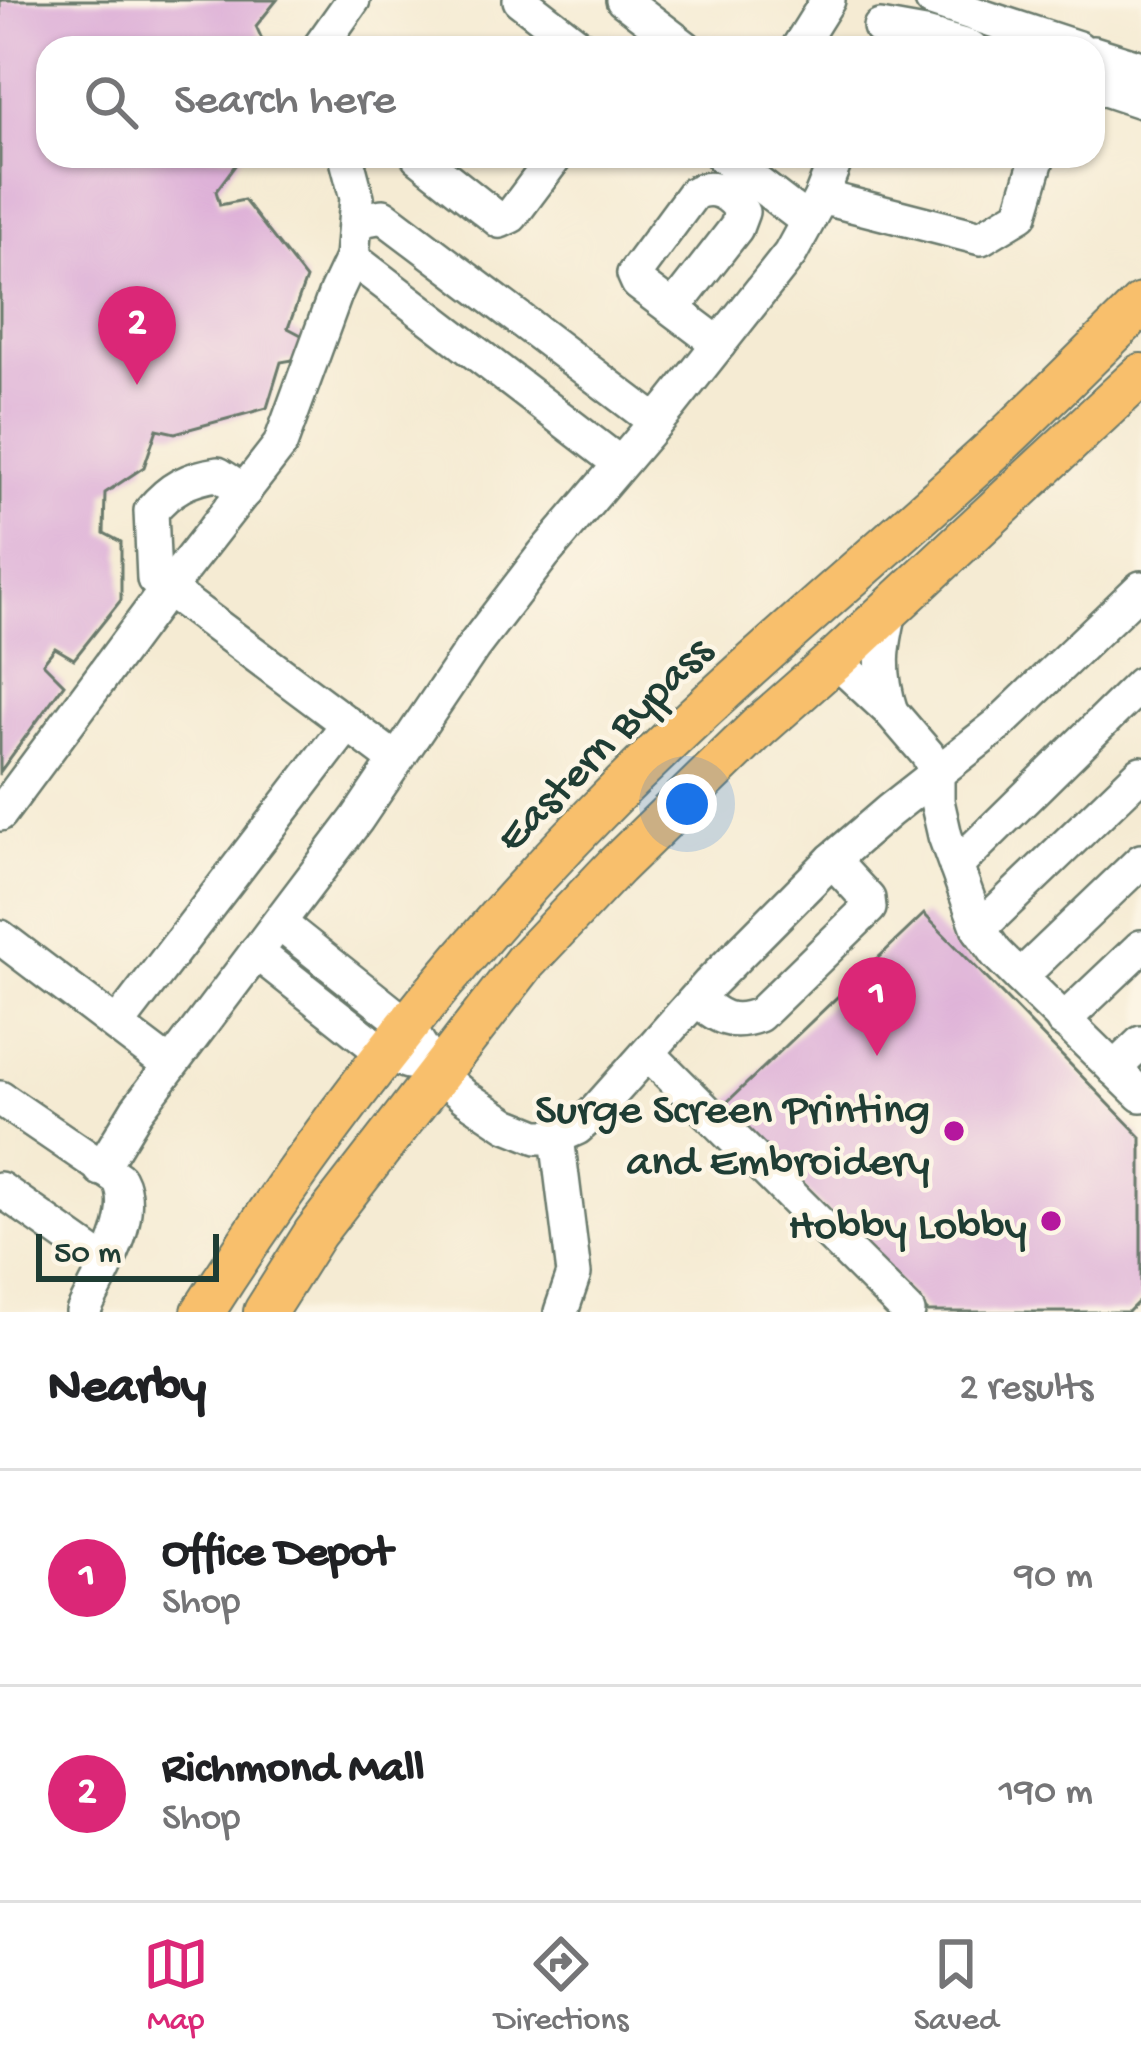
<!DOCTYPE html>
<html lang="en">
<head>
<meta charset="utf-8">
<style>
  :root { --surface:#fff; --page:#f6f6f6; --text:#202124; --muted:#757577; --line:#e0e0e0; --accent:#db2777 }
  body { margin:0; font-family:"Gochi Hand",sans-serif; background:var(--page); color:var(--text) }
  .scale { position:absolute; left:36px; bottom:30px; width:183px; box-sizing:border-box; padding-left:12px; border:6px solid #1f3d34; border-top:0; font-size:33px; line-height:42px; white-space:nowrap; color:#1f3d34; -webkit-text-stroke:9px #fcf5e5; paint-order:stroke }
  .you { position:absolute; left:687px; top:804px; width:42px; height:42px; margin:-30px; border:9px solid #fff; border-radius:50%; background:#1a73e8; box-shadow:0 0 0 18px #1a73e833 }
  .badge { display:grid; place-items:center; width:78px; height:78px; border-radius:50%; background:var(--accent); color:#fff; font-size:39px; font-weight:700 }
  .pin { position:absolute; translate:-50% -99px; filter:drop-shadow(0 3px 6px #0008) }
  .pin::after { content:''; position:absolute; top:63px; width:42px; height:36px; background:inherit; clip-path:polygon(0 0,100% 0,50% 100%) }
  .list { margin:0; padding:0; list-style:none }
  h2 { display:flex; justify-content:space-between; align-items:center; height:156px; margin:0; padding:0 48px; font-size:51px }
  h2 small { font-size:39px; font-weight:400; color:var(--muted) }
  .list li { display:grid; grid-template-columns:78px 1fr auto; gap:36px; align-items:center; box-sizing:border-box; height:216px; padding:0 48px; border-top:3px solid var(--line) }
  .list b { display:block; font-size:45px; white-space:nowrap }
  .list p { margin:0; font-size:39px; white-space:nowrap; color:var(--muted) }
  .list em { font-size:39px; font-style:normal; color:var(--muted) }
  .icon { flex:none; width:66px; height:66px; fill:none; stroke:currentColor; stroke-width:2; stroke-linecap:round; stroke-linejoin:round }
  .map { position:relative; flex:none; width:1141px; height:1312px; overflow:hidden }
  .search { position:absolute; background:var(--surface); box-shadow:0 3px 9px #0004; left:36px; right:36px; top:36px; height:132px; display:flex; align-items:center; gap:30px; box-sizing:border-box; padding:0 42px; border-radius:36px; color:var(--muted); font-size:45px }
  .sheet { height:588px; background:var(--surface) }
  nav { display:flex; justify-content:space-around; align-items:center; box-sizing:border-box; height:168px; border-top:3px solid var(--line); background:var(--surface); font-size:33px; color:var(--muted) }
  nav a { display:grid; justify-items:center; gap:6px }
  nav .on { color:var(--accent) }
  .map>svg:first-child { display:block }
  .building { fill:#dbabd7 }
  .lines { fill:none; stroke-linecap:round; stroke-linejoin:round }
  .minor-casing { stroke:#6a7a6c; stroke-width:38 }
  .major-casing { stroke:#6a7a6c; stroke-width:46 }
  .minor { stroke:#fff; stroke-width:33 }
  .major { stroke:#f8bf6c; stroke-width:42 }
  .poi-dot { fill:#b5179e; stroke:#fcf5e5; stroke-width:4.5 }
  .labels { text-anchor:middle; stroke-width:9; stroke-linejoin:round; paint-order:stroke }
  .street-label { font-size:45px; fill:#1f3d34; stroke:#fcf5e5 }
  .poi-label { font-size:45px; fill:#1f3d34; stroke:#fcf5e5; text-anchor:end }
</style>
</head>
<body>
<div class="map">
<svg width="1141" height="1312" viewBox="0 0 1141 1312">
  <rect width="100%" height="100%" fill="#fcf5e5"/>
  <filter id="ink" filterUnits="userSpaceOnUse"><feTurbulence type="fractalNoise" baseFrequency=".00833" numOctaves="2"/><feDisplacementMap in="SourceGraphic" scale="24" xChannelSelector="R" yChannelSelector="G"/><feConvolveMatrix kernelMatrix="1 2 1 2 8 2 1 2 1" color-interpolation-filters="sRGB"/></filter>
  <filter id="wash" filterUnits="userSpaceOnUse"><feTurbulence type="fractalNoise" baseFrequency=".004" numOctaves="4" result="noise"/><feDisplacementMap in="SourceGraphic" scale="48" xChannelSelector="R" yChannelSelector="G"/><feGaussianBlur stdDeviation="2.7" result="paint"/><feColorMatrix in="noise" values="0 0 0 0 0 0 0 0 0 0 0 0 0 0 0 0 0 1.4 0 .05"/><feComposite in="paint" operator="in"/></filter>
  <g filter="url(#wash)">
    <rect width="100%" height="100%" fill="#f5ebd3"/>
    <g id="blocks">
      <g class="building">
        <path d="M0,0h277l-21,26 10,22h-218v108h194l-26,35 4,14 24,-5 62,79 -18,49 17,9 -7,22 -17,3 -14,46 -92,25 -18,-4 -13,38 -39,26 -1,40 17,9v58l-47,59 -19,-11 -12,15 21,21 -64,88z"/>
        <path d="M924,914l217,223v162l-13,13h-200l-206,-205z"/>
      </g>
    </g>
  </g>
  <g filter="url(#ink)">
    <use href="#blocks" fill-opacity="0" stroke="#6a7a6c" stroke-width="3"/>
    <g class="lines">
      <defs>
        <g id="minor">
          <path d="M520,0l62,48"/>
          <path d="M623,0l63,48"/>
          <path d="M932,0l146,48"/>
          <path d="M880,27l45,8 46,13"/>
          <path d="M319,48l34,-48"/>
          <path d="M798,48l30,-48"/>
          <path d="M1093,53l48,15"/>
          <path d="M1093,85l48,16"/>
          <path d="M418,156l82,65 11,-5 45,-60"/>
          <path d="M722,156l85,65"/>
          <path d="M821,197l160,41 40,-24 17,-58"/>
          <path d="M356,221l27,-5 273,206"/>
          <path d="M352,258l267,205"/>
          <path d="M673,309l63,-81 6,-16c-11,-19 -30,-29 -49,-18l-59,80 4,9 81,61"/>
          <path d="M245,491l-27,-17c-29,4 -48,14 -67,37l3,68 242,181"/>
          <path d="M835,660l56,52c-13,-40 -10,-64 0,-104"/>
          <path d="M891,712l37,43 9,20v26l8,35 34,93 17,24 24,24 121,118"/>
          <path d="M0,814l155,-209 125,-160 56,-153 16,-34 5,-60 -11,-42"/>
          <path d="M956,866l185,-182"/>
          <path d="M279,923l128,102 30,48 28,24 42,28 30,12h20l20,-9 17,-15 115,-129 123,-124 57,-49 109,-86 143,-137"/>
          <path d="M979,929l162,-156"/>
          <path d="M0,937l170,129"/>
          <path d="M256,952l129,102 23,8"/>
          <path d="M1020,977l121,-116"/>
          <path d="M697,999c21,18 33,27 62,16l110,-107 -1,-9 -36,-39"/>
          <path d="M1063,1021l78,-74"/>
          <path d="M117,1025l231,-301"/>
          <path d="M648,1053l260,259"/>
          <path d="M1114,1069l27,-26"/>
          <path d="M0,1098l119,81c20,38 -19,97 -36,133"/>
          <path d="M557,1137l17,137 -13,38"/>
          <path d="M101,1169l36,-59 220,-291 116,-172 71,-93 125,-147 121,-153 31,-57 16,-41"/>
          <path d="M0,1189l106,75"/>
        </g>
        <g id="major">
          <path d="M203,1312c115,-180 243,-346 393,-499 123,-126 259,-237 389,-356 53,-49 104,-101 156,-152"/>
          <path d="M265,1312l50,-79 209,-270 92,-97 143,-139 76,-67 306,-285"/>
        </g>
      </defs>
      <use href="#minor" class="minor-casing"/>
      <use href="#major" class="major-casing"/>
      <use href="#minor" class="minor"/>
      <use href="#major" class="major"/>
    </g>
  </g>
  <g class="poi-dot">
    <circle cx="954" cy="1131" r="12"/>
    <circle cx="1051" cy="1221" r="12"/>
  </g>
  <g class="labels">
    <g class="street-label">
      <text transform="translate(601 741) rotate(-45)" y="16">Eastern Bypass</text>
    </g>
    <g class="poi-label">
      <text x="930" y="1121">Surge Screen Printing<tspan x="930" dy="52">and Embroidery</tspan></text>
      <text x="1027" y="1237">Hobby Lobby</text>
    </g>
  </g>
</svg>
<div class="scale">50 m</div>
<div class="you"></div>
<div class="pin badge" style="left:877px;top:1056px">1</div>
<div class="pin badge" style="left:137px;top:385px">2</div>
<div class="search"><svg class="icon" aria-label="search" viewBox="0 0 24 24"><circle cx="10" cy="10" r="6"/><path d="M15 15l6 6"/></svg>Search here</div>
</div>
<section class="sheet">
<h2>Nearby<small>2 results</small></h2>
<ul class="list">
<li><span class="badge">1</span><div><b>Office Depot</b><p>Shop</p></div><em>90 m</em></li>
<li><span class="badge">2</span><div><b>Richmond Mall</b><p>Shop</p></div><em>190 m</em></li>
</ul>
</section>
<nav>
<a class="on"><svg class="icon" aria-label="map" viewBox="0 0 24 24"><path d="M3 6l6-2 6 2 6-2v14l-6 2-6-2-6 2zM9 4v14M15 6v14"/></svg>Map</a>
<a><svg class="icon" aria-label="directions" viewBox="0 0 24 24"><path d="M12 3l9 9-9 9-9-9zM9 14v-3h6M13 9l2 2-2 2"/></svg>Directions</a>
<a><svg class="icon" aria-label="saved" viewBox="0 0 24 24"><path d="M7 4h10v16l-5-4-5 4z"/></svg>Saved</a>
</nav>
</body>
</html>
